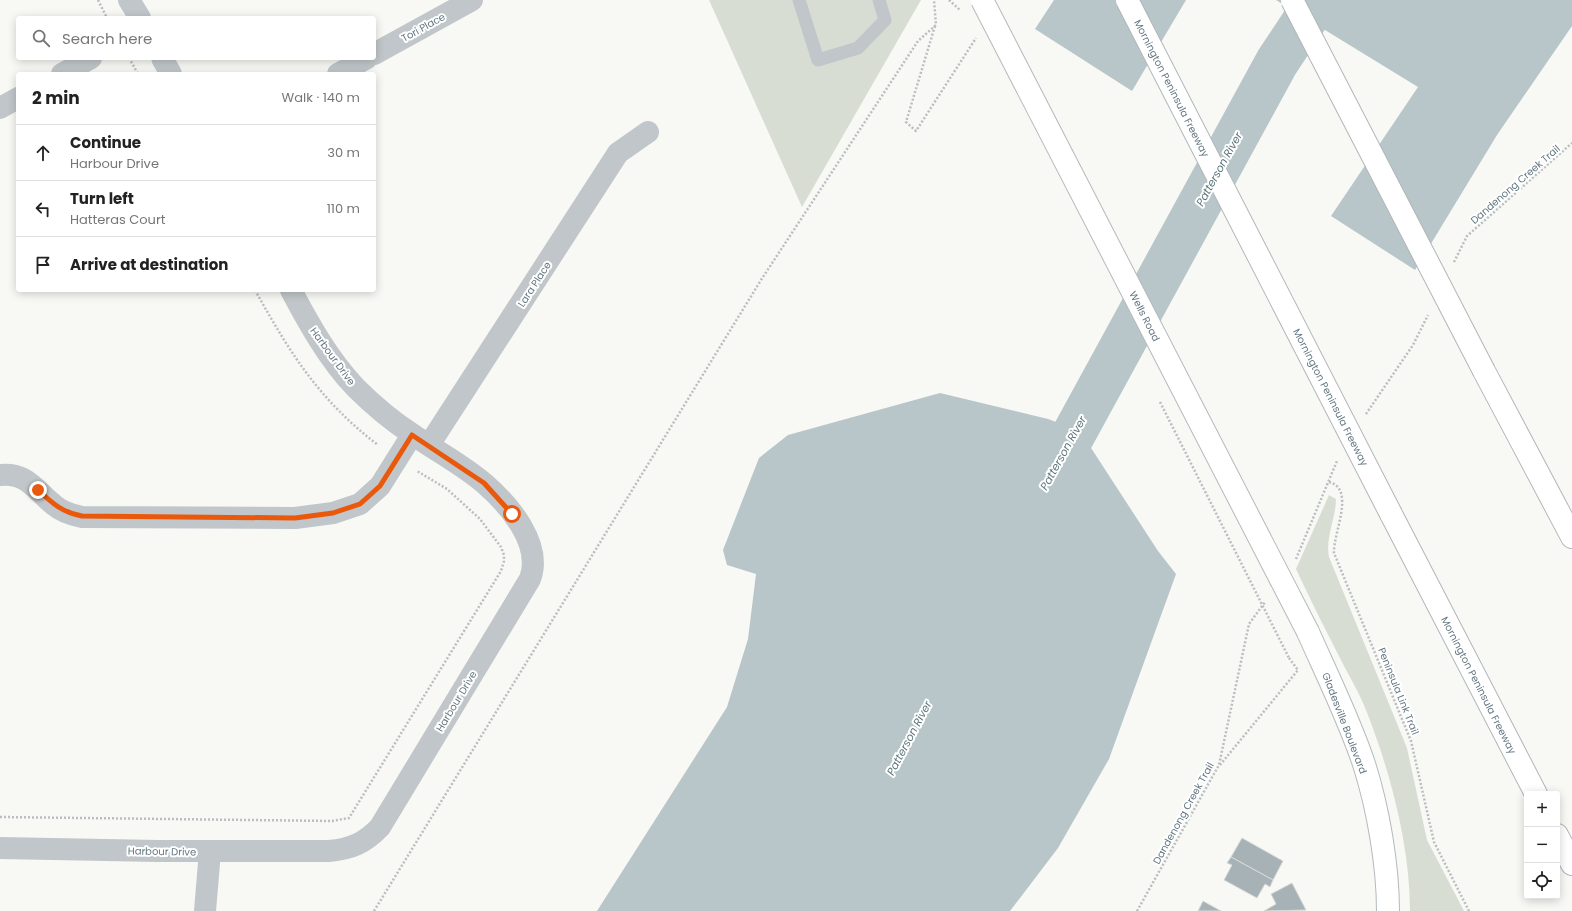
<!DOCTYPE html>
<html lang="en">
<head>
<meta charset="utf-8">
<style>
  :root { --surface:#fff; --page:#f6f6f6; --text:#222; --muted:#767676; --line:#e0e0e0 }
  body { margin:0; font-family:Poppins,sans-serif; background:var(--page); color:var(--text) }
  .controls { position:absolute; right:12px; bottom:12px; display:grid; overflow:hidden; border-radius:4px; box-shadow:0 2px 10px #0003 }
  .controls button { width:36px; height:36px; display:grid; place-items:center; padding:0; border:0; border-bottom:1px solid var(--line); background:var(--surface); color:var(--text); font:20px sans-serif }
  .stop { position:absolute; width:12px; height:12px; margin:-9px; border:3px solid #ea580c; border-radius:50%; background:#fff }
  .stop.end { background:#ea580c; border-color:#fff; box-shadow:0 1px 4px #0008 }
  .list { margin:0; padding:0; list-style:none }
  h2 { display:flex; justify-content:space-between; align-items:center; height:52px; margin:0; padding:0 16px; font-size:17px }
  h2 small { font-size:13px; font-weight:400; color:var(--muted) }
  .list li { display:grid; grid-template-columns:26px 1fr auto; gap:12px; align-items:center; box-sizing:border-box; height:56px; padding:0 16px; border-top:1px solid var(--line) }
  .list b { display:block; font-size:15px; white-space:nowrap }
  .list p { margin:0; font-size:13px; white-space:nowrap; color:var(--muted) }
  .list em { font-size:13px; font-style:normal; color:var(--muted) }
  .icon { flex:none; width:22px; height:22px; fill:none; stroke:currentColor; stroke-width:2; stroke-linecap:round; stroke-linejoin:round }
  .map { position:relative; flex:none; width:1572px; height:911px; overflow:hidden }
  .search { position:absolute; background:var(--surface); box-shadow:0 2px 10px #0003; left:16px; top:16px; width:360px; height:44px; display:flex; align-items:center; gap:10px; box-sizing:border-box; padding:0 14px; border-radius:4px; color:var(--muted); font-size:15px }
  .panel { position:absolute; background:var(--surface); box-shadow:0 2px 10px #0003; left:16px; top:72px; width:360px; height:220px; border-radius:4px }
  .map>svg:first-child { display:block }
  .green { fill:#d8ddd4 }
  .water { fill:#b8c6c9 }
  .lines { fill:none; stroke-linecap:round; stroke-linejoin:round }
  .river { stroke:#b8c6c9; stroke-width:44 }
  .building { fill:#a7b2b7; stroke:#d9d9d7 }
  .secondary-casing { stroke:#b3babe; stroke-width:24 }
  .motorway-casing { stroke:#b1b7ba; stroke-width:24 }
  .path { stroke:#babec0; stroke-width:2.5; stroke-dasharray:2 2; stroke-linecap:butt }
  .service { stroke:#c0c6c9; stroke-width:13 }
  .minor { stroke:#c0c6c9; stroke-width:22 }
  .secondary { stroke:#fff; stroke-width:22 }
  .motorway { stroke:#fff; stroke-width:22 }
  .secondary-bridge-casing { stroke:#b3babe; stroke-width:24; stroke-linecap:butt }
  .motorway-bridge-casing { stroke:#b1b7ba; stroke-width:24; stroke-linecap:butt }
  .path-bridge { stroke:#babec0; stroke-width:2.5; stroke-dasharray:2 2; stroke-linecap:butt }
  .secondary-bridge { stroke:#fff; stroke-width:22 }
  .motorway-bridge { stroke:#fff; stroke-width:22 }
  .route { stroke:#ea580c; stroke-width:5 }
  .labels { text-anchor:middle; stroke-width:4; stroke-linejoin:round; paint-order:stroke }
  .street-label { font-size:10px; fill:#627681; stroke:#fff }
  .water-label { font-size:11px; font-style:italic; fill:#5d767b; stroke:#fff }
</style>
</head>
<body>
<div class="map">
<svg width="1572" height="911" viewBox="0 0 1572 911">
  <rect width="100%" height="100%" fill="#f8f8f5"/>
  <g class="green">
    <path d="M709,0h212l-119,207z"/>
    <path d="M1329,495l7,4c0,19 -11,39 -7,58l78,191 20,92 37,71h-54c0,-66 -20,-140 -44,-201 -6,-15 -15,-31 -23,-46 -16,-31 -32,-63 -47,-95z"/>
  </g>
  <g class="water">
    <path d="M1054,0h132l-54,91 -97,-62z"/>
    <path d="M1276,0h296v26l-75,109 -82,135 -84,-54 87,-129z"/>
    <path d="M940,393l108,26 32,12 78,120 18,23 -67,185 -51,89 -48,63h-413l130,-204 21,-68 8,-65 -29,-9 -4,-15 36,-92 29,-23z"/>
  </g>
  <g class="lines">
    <path class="river" d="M1047,483l230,-421 41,-62"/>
  </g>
  <g class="building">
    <path d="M1242,838l41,23 -10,19 -42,-23z"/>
    <path d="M1231,857l42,23 -3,7 -5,-3 -8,14 -33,-18 8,-15 -5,-2z"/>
    <path d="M1292,883l14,27 -42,1 12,-7 -5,-10z"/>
    <path d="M1203,901l18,10h-23z"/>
  </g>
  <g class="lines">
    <defs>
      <path id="secondary" d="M1308,632c19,43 41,87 56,132 14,44 24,101 24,147"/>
      <g id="motorway">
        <path d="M1484,371l88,166"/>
        <path d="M1391,514l145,280"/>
        <path d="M1557,835l15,29"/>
      </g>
    </defs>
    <use href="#secondary" class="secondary-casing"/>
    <use href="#motorway" class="motorway-casing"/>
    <g class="path">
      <path d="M98,0l9,18"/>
      <path d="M949,0l11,10"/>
      <path d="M935,26l-29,96 10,9 60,-93"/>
      <path d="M129,58l9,16"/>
      <path d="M1454,262l13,-26 105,-93"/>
      <path d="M255,290c35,63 64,110 123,155"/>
      <path d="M1366,414l47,-69 15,-30"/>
      <path d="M1329,482c27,7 4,51 5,71l77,188 23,101 35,69"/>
      <path d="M1296,559l41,-98"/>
      <path d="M1220,765l78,-95 -9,-12"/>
      <path d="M0,817l332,4 17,-3 152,-247 3,-10v-6l-3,-8 -21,-28 -33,-30 -30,-18"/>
      <path d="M374,911l387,-631 157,-239 18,-16 -2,-25"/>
      <path d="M1137,911l82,-146 30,-141 16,-22"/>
    </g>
    <path class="service" d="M799,0l19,60 40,-12 27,-28 -6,-20"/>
    <g class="minor">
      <path d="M129,0l11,18"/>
      <path d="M374,54l98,-54"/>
      <path d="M162,58l9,16"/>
      <path d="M62,74l29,-16"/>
      <path d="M338,74l29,-16"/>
      <path d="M0,108l18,-10"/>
      <path d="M429,445l189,-292 30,-21"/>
      <path d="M0,475c27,-3 35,15 54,30 8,7 18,10 28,12l213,1 38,-5 27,-9 20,-18 32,-51"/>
      <path d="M0,848l158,3h171c22,-2 36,-8 51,-24l150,-248c13,-35 -21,-74 -45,-95 -22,-19 -49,-33 -73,-50 -20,-13 -39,-29 -56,-46 -27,-28 -47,-64 -65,-98"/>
      <path d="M205,911l5,-60"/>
    </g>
    <use href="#secondary" class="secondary"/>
    <use href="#motorway" class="motorway"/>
    <defs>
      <path id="secondary-bridge" d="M982,0l326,632"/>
      <g id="motorway-bridge">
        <path d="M1127,0l264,514"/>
        <path d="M1292,0l192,371"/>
      </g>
    </defs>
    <use href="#secondary-bridge" class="secondary-bridge-casing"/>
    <use href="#motorway-bridge" class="motorway-bridge-casing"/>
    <path class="path-bridge" d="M1160,402l129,256"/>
    <use href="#secondary-bridge" class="secondary-bridge"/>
    <use href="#motorway-bridge" class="motorway-bridge"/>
  </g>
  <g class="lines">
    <path class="route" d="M38,490c14,13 25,23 44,26l213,2 38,-5 27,-9 20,-18 32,-51 72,48 28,31"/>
  </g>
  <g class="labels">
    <g class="street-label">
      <text transform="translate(423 27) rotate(-29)" y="4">Tori Place</text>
      <text transform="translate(1172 88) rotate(63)" y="4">Mornington Peninsula Freeway</text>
      <text transform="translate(1515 184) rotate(-41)" y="4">Dandenong Creek Trail</text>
      <text transform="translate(534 284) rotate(-57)" y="4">Lara Place</text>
      <text transform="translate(1145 316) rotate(63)" y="4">Wells Road</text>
      <text transform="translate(333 356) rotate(54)" y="4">Harbour Drive</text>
      <text transform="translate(1331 397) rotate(63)" y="4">Mornington Peninsula Freeway</text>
      <text transform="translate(1479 685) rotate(63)" y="4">Mornington Peninsula Freeway</text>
      <text transform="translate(1399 691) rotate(68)" y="4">Peninsula Link Trail</text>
      <text transform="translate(456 701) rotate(-59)" y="4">Harbour Drive</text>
      <text transform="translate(1345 723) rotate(69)" y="4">Gladesville Boulevard</text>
      <text transform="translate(1183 813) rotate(-61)" y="4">Dandenong Creek Trail</text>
      <text transform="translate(162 851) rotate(1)" y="4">Harbour Drive</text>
    </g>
    <g class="water-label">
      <text transform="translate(1219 169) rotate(-61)" y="4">Patterson River</text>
      <text transform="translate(1063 453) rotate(-61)" y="4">Patterson River</text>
      <text transform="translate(909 738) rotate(-62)" y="4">Patterson River</text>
    </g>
  </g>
</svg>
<div class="controls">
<button>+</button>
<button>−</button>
<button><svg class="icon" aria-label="locate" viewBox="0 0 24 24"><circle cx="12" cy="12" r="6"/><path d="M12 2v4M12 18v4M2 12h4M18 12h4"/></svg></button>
</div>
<div class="stop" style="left:512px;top:514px"></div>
<div class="stop end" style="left:38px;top:490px"></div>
<div class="search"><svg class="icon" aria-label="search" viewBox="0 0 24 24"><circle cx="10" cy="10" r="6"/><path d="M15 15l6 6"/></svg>Search here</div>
<section class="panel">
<h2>2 min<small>Walk · 140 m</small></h2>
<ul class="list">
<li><svg class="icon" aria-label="ahead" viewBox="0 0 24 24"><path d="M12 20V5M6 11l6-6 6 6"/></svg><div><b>Continue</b><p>Harbour Drive</p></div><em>30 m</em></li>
<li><svg class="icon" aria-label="left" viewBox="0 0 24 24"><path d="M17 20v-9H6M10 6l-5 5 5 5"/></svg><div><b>Turn left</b><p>Hatteras Court</p></div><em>110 m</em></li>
<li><svg class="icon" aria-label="arrive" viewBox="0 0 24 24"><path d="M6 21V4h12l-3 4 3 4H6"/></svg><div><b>Arrive at destination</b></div></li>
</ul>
</section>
</div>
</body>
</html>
